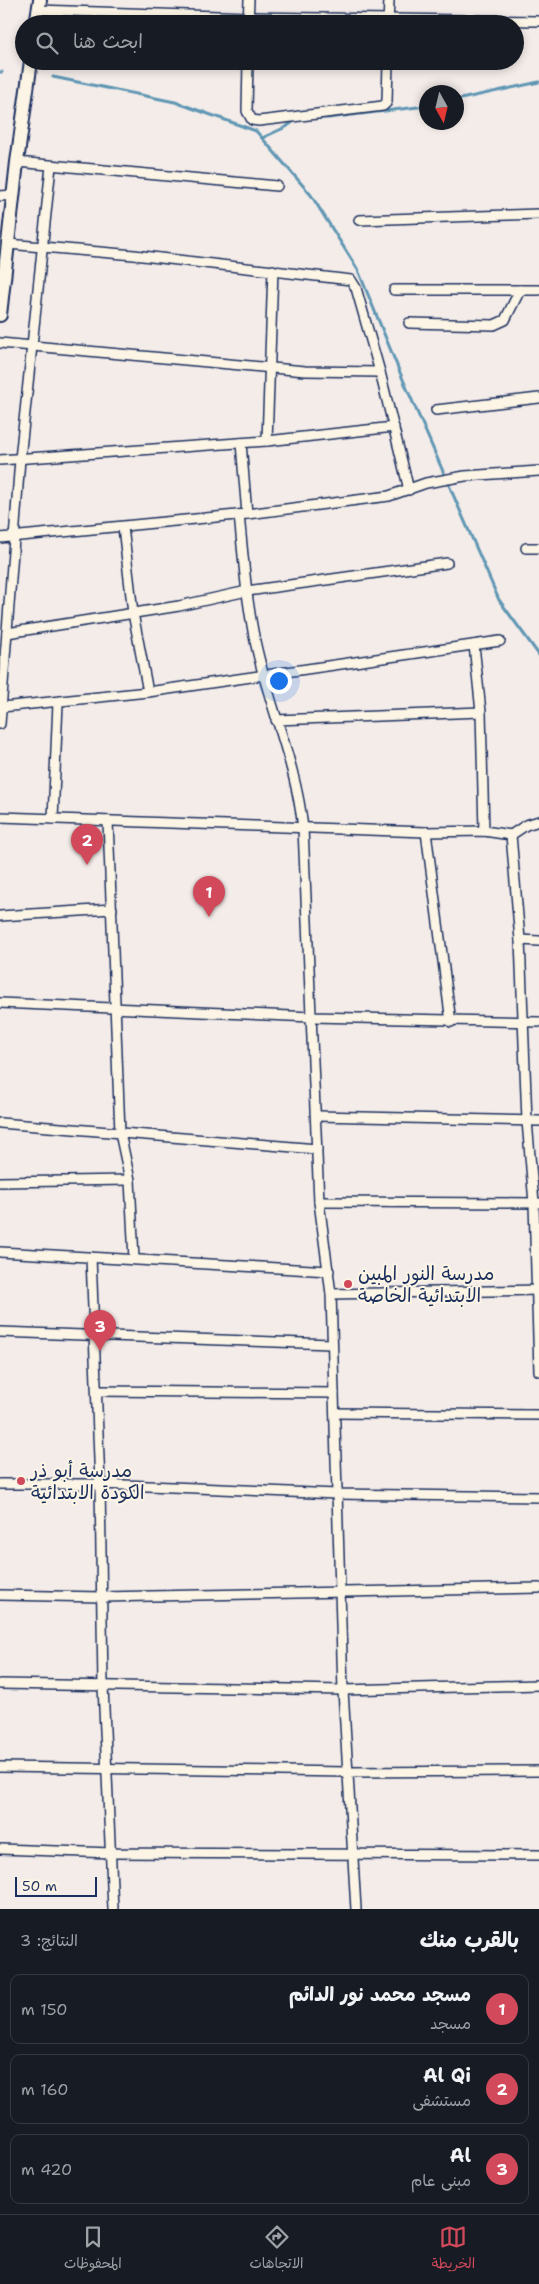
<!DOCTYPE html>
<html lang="ar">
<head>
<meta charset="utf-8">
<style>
  :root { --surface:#171b24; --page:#20242c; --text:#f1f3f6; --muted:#9ea1a6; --line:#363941; --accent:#d1495b }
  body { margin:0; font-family:"Shantell Sans","Playpen Sans Arabic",sans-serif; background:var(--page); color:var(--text); direction:rtl }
  .compass { position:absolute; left:419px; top:85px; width:45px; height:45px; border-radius:50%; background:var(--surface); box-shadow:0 2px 8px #0003; rotate:172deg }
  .scale { position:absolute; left:15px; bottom:12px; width:82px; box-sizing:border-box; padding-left:5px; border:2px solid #1b2f5e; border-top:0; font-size:14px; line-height:18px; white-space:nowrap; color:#1b2f5e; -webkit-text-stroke:4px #fcf5e5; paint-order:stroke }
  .you { position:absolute; left:278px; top:680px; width:18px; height:18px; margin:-12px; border:4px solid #fff; border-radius:50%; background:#1a73e8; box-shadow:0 0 0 8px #1a73e833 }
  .badge { display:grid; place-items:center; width:32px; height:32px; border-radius:50%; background:var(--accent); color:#fff; font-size:16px; font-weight:700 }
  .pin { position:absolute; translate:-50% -41px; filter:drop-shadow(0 1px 2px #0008) }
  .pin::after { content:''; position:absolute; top:26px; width:18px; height:15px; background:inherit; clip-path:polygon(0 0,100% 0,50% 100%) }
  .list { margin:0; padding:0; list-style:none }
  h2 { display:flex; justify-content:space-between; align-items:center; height:65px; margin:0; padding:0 20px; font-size:21px }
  h2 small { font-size:16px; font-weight:400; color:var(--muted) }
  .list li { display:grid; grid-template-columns:32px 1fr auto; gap:15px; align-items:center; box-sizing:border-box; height:70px; margin:0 10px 10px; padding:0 10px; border:1px solid var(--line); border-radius:10px }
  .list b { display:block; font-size:19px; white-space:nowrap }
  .list p { margin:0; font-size:16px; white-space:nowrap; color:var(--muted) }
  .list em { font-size:16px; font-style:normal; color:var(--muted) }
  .icon { flex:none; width:28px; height:28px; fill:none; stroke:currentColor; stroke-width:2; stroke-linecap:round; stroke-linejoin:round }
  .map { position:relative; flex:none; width:539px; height:1909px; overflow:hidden; direction:ltr }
  .search { position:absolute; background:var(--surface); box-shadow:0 2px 8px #0003; left:15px; right:15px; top:15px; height:55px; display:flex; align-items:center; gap:12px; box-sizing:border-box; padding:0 18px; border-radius:28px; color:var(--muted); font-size:19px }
  .sheet { height:305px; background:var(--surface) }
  nav { display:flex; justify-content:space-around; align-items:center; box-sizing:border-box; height:70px; border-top:1px solid var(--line); background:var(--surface); font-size:14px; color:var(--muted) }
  nav a { display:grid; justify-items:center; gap:2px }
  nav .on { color:var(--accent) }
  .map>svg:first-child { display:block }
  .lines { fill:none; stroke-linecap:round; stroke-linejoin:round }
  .stream { stroke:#5f96b3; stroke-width:3 }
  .street-casing { stroke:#1b2f5e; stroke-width:12 }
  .secondary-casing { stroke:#1b2f5e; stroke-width:16 }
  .street { stroke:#fcf5e5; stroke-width:9 }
  .secondary { stroke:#fcf5e5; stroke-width:12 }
  .poi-dot { fill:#d1495b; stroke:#fcf5e5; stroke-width:2 }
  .labels { text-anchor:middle; stroke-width:4; stroke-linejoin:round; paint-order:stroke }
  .poi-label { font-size:19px; fill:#1b2f5e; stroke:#fcf5e5; text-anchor:start }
</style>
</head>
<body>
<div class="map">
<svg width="539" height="1909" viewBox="0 0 539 1909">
  <rect width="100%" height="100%" fill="#f4ece9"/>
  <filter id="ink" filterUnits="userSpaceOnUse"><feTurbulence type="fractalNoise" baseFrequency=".02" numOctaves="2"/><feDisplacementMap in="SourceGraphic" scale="10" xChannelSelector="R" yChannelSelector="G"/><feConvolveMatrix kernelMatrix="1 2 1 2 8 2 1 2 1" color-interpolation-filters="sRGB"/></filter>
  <g filter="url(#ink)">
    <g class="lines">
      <g class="stream">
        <path d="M0,72h2"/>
        <path d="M53,77l122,25 81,29 55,64 47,75 40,98 101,232 40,55"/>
        <path d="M456,100l83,-18"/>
        <path d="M313,118h15l98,-12"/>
        <path d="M262,138l24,-11 11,-8"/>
      </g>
      <defs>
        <g id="street">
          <path d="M38,10l210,7 291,4"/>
          <path d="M248,24l1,-24"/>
          <path d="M388,24l1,-24"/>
          <path d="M248,61l-1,50 5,9 7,1 124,-15 4,-4 1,-41"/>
          <path d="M17,162l260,24"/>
          <path d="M0,196l13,-1"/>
          <path d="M359,220l180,-6"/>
          <path d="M8,244l126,11 217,25 5,8 24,84 29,118"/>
          <path d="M394,290h145"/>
          <path d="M409,323l85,2 11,-5 15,-30"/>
          <path d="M0,343l305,28 75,1"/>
          <path d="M436,410l103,-12"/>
          <path d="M267,441l6,-171"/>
          <path d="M241,443l6,71"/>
          <path d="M0,460l267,-19 127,-14"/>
          <path d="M239,515c5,48 8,97 20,143 15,60 37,108 44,170l16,374 12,92 12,396 13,219"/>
          <path d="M123,527l10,86 15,79"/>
          <path d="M0,538l247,-24 142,-18 37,-13 39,-7 74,-5"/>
          <path d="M526,548h13"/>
          <path d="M7,633l172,-27 68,-15 200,-28"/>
          <path d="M474,645l7,67 3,119"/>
          <path d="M2,707l146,-15 352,-51"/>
          <path d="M276,720l205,-8"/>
          <path d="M0,724l20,-265 31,-293"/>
          <path d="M0,817l426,15 58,-1 27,4 9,105 7,181 7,82 5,168"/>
          <path d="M53,819l5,-116"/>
          <path d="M108,821l12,312 10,47 4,79"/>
          <path d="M426,832l25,190"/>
          <path d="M511,835l15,-10 13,-4"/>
          <path d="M0,916l112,-7"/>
          <path d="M520,940l19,1"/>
          <path d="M0,1003l312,14 227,5"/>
          <path d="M317,1116l222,5"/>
          <path d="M0,1123l317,26"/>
          <path d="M0,1182l130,-2"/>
          <path d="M319,1202l220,1"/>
          <path d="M0,1252l329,19"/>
          <path d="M91,1257l9,227 3,202 10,223"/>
          <path d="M331,1294l208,-4"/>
          <path d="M0,1332l331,12"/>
          <path d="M97,1391l237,2"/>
          <path d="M335,1413l204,2"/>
          <path d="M0,1484h100l237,10 202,3"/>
          <path d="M0,1595l102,2 437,-9"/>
          <path d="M0,1684l343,6 196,-5"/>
          <path d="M0,1767l347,5 192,-1"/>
          <path d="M0,1849l112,4 427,2"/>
        </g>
        <g id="secondary">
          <path d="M36,24l4,-24"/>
          <path d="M0,315l17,-153 14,-101"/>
        </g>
      </defs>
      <use href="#street" class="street-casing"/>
      <use href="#secondary" class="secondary-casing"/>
      <use href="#street" class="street"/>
      <use href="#secondary" class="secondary"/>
    </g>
  </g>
  <g class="poi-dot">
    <circle cx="348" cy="1284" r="5"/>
    <circle cx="21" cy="1481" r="5"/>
  </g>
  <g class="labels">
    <g class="poi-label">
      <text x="358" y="1280">مدرسة النور المبين<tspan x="358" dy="22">الابتدائية الخاصة</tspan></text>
      <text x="31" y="1477">مدرسة أبو ذر<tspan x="31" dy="22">الكودة الابتدائية</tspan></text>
    </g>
  </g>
</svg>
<svg class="compass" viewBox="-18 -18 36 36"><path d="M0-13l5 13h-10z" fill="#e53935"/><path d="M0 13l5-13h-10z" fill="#9ea1a6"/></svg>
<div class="scale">50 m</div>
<div class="you"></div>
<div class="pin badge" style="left:209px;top:917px">1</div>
<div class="pin badge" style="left:87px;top:865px">2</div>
<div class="pin badge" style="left:100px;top:1351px">3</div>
<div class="search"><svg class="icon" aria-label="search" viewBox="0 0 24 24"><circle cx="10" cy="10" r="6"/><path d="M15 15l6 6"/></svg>ابحث هنا</div>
</div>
<section class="sheet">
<h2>بالقرب منك<small>النتائج: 3</small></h2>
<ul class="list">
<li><span class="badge">1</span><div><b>مسجد محمد نور الدائم</b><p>مسجد</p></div><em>150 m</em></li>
<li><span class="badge">2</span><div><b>Al Qi</b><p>مستشفى</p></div><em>160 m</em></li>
<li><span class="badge">3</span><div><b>Al</b><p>مبنى عام</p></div><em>420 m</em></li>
</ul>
</section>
<nav>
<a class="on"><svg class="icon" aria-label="map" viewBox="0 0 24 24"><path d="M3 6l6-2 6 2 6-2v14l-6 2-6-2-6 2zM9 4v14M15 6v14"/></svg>الخريطة</a>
<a><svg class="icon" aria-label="directions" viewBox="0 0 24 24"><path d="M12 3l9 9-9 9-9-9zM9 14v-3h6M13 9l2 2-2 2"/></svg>الاتجاهات</a>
<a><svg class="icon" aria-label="saved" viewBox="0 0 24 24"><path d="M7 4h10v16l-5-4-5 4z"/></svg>المحفوظات</a>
</nav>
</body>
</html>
